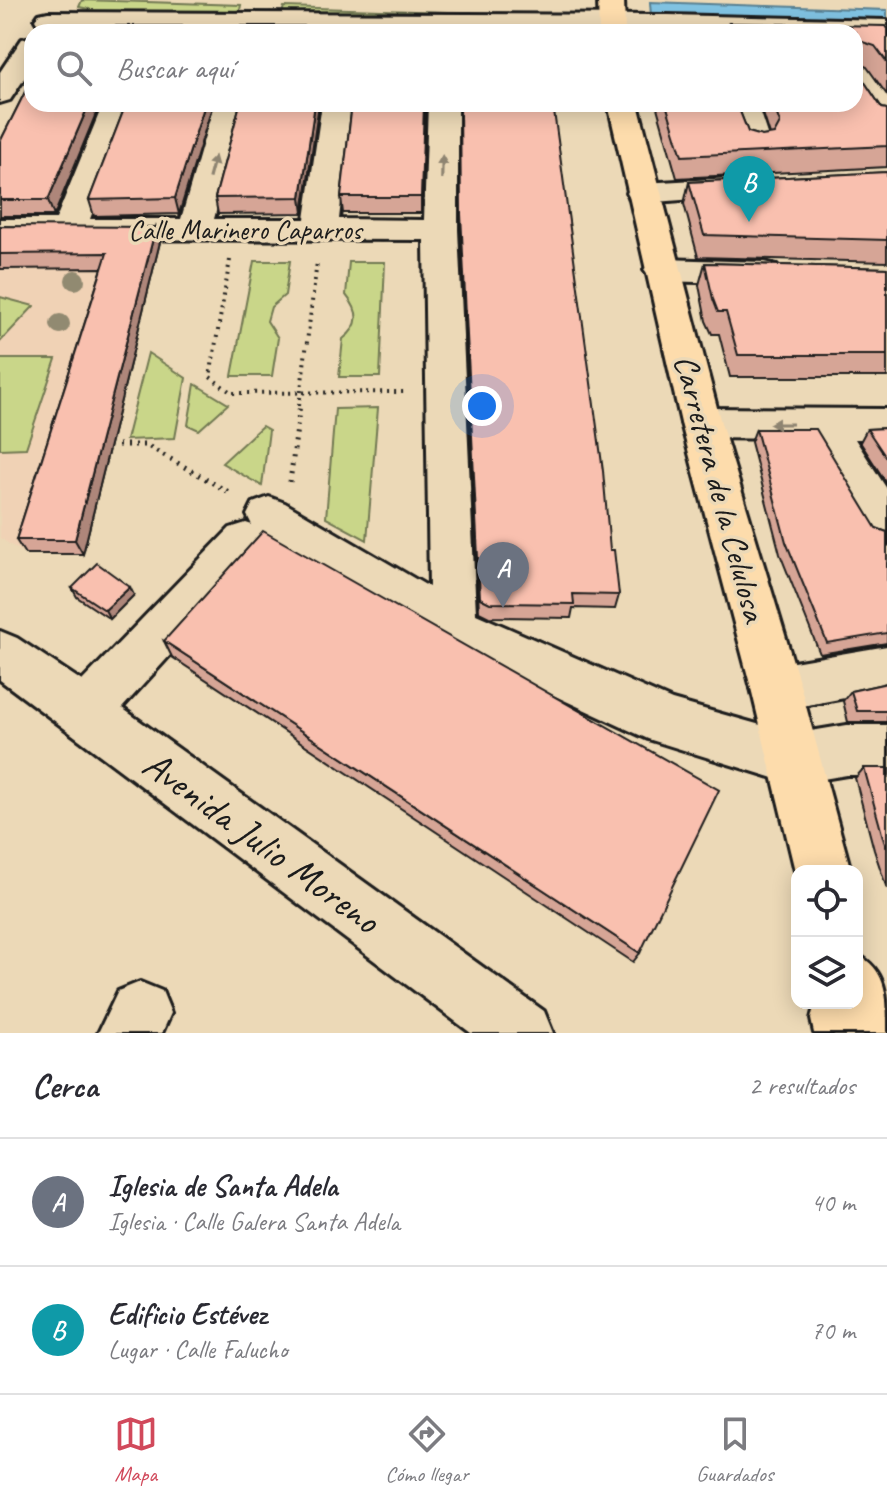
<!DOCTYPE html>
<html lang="es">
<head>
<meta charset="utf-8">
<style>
  :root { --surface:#fff; --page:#f7f7f7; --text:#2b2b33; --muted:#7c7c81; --line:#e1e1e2; --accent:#d1495b }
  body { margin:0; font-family:Caveat,sans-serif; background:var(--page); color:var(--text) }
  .controls { position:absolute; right:24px; bottom:24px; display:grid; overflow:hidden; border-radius:16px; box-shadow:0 4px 20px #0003 }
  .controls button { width:72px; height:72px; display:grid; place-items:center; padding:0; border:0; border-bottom:2px solid var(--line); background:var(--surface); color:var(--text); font:40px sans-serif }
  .you { position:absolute; left:482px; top:406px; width:28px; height:28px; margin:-20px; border:6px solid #fff; border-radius:50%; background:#1a73e8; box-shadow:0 0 0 12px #1a73e833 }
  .badge { display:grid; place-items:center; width:52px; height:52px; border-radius:50%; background:var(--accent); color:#fff; font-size:26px; font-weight:700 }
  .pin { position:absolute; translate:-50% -66px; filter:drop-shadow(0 2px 4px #0008) }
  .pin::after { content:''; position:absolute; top:42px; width:28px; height:24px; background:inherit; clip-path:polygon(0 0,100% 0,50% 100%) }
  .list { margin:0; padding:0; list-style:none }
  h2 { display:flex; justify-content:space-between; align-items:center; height:104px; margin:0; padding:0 32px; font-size:34px }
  h2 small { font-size:26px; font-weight:400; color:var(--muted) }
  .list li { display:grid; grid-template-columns:52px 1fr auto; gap:24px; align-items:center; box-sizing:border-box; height:128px; padding:0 32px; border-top:2px solid var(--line) }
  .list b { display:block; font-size:30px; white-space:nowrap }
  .list p { margin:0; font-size:26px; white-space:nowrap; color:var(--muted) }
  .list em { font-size:26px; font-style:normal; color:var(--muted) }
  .icon { flex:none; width:44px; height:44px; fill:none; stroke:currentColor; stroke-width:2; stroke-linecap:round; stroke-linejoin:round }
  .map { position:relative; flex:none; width:887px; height:1033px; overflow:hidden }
  .search { position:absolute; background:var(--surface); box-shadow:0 4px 20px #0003; left:24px; right:24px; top:24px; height:88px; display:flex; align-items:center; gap:20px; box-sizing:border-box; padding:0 28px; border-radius:24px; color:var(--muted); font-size:30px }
  .sheet { height:360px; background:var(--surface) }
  nav { display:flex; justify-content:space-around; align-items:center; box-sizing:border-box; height:112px; border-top:2px solid var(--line); background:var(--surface); font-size:22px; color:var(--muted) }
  nav a { display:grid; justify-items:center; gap:4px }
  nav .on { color:var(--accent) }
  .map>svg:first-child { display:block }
  .built { fill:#f0d2b5 }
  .green { fill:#c9d689; stroke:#727952; stroke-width:2 }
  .water { fill:#80c2e1; stroke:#588092; stroke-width:2 }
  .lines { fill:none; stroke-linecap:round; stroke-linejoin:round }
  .minor-casing { stroke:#1c1c1c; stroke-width:6 }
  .highway-casing { stroke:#1c1c1c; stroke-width:6 }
  .path-far1 { stroke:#1c1c1c; stroke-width:4; stroke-dasharray:2 5; stroke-linecap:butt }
  .path { stroke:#1c1c1c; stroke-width:5; stroke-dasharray:2 6; stroke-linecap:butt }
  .minor { fill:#ecd9b7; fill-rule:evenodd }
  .highway { fill:#fddcac; fill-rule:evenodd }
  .tree { fill:#918a71 }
  .wall { fill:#d6a596; stroke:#1c1c1c; stroke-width:2 }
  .shaded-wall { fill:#ae867a; stroke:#1c1c1c; stroke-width:2 }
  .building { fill:#f9c0af; stroke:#1c1c1c; stroke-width:2 }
  .oneway { fill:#8e8471 }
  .labels { text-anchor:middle; stroke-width:7; stroke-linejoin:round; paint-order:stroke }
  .far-street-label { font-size:28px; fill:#1c1c1c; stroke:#ecd9b7 }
  .street-label { font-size:34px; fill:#1c1c1c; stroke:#ecd9b7 }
  .near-street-label { font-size:40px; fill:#1c1c1c; stroke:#ecd9b7 }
</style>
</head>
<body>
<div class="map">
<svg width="887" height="1033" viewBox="0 0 887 1033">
  <rect width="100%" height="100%" fill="#ecd9b7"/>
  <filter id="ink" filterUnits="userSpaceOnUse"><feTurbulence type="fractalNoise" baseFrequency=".0125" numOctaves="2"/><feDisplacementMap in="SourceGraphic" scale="16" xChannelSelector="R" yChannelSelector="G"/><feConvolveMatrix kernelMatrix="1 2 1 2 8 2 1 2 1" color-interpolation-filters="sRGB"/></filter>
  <g filter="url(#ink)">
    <path class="built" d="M160,244l-77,310h-58l-25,-16v-292z"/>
    <g class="green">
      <path d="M82,0l159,5 -1,5 -7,2 -147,1 3,-4 -10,-2z"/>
      <path d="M284,7l162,5v2l-164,-1z"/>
      <path d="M254,261h36l-5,34 -14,12 -4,14 11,17 -6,38h-40z"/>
      <path d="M349,262h36l-5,115h-41l4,-38c18,-14 17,-27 3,-44z"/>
      <path d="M0,297l34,9 -34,36z"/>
      <path d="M148,353l38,25 -11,60 -49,2z"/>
      <path d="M0,359h56l-30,89 -26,1z"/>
      <path d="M195,384l33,20 -29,26 -11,-5z"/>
      <path d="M378,408l-11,132 -41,-22 9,-109z"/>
      <path d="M262,426l7,4 -7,56 -40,-23z"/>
    </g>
    <path class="water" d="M650,2l237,8v15l-236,-9z"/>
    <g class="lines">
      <defs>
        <g id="minor">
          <path d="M48,12l620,3 219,5v16l-32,-1v-3l-816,-6 -4,-6 4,-6z"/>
          <path d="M32,37v30l-22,33 -10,3v-31l22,-33z"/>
          <path d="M103,104h30l-43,115h91l33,-115h30l-30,115h91l17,-115h30l-13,115 85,1 4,-116h30v126l18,384 196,86 121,34 54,-9h40v50h-40l-54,9 -145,-45 -212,-98 -171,-106 3,6 -6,13 -140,154 422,303 9,22h-82l-471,-353v-49l17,7 65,43 148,-153 16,-5 6,2 -5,-10 6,-12 16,-6 16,6 144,84 -5,-347 -424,-1v-20h56z"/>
          <path d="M727,104h30l14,42 -4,7 -11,2 -11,-2z"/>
          <path d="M748,177l11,3 5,7 -5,7 -116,9 -12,-3 -4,-7 4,-7 12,-3z"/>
          <path d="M662,259l102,3 13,3 5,8 -5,8 -13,3 -102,-3 -12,-3 -6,-8 6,-8z"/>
          <path d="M701,408l186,1v30h-32l32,50v55l-16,-5 -59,-100 -111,-1 -14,-4 -6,-11 6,-11z"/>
          <path d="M887,646v44l-111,21 -18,-7 -7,-16 7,-16 18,-7z"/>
          <path d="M140,982l22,9 9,22 -9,20h-64l20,-42z"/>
        </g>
        <g id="highway">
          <path d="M598,0h26l1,32h-26z"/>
          <path d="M608,104h30l83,319 80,265 50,183h-54v5l-2,-5 -44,-183 -70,-265z"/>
          <path d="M857,954c30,17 30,39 30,79h-73l-3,-14 4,-16h42z"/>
        </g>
      </defs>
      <use href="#minor" class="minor-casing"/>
      <use href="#highway" class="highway-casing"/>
      <g class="path-far1">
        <path d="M230,260l-20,117 22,16 173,-1"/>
        <path d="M299,406l18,-144"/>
      </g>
      <g class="path">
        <path d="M118,445h28l86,49"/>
        <path d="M290,482l10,-78"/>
      </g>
      <use href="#minor" class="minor"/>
      <use href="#highway" class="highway"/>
    </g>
    <g class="tree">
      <circle cx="75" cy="280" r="10"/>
      <circle cx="60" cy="324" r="10"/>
    </g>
    <g class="wall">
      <path d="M729,23l158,6v66l-20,-28 -7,-3v11l22,33 5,1v58l-210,11 -21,-74h81l11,28 14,4 8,-1 -10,-31h95v-72h-128z"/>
      <path d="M32,78l22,138h-54v-74z"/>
      <path d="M126,104h87l-34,110 -85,2 -5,-16z"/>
      <path d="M240,104h79l-16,109 -85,1 -3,-16z"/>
      <path d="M352,104h73l-4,109h-78l-2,-16z"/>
      <path d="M460,104l150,446 9,45 -4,14 -42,-1 -2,10 -82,-1 -10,-5 -18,-382z"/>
      <path d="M887,172v90l-189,-5 -14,-53 5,-22z"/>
      <path d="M0,226l160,16 -77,312h-58l-9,-14 86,-272 -102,1z"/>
      <path d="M705,263l182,5v109h-157l-11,-43h-7l-6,-13 -7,-36z"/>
      <path d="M887,428v56l-27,-42 7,-13z"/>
      <path d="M756,429l120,99 11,4v111l-67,11 -40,-100 -29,-112z"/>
      <path d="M72,588l62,7 -24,24 -33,-22z"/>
      <path d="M164,641l476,312 -7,9 -461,-305z"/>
      <path d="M887,683v39h-39l-5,-21 8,-10z"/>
      <path d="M864,768h23v121l-13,-39 -19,-72z"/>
    </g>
    <g class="shaded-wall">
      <path d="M89,104h11l-46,112 -6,-16z"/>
      <path d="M205,104h8l-34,110 -4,-16z"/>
      <path d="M315,104h4l-16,109 -2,-16z"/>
      <path d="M424,104h1l-4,109v-16z"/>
      <path d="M156,227l4,15 -77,312 -8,-14z"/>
      <path d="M130,587l4,8 -24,24 -5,-9z"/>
    </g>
    <g class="building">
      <path d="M729,23l156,3 2,3v33l-12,-16 -12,-4 -4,3 1,30 22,33 5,1v37l-205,10 -16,-52h71l11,28 14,4 12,-2 6,-11 -7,-19h82v-72h-122z"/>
      <path d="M58,26h357v6h-360z"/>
      <path d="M32,78v26h57l-41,96h-48v-58z"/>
      <path d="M126,104h79l-30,94 -86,2z"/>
      <path d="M240,104h75l-14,93 -86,1z"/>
      <path d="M352,104h72l-3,93h-80z"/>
      <path d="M460,104h93l50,367 7,79h4l5,45 -46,-1 1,10 -84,-1 -10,-5 -19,-384z"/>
      <path d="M887,172v68l-183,-5 -15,-53z"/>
      <path d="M0,226l156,1 -81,313h-59l91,-287 -107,1z"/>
      <path d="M705,263l182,5v87h-149l-12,-43h-8l-5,-13z"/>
      <path d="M887,428v31l-20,-30z"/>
      <path d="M756,429h60l60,99 11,4v101l-60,10 -41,-101z"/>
      <path d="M263,531l456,259 -79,163 -476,-312z"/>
      <path d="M97,563l33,24 -25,23 -33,-22z"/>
      <path d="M887,683v28h-30l-6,-20z"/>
      <path d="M864,768h23v82l-3,-9z"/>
    </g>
    <defs><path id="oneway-solid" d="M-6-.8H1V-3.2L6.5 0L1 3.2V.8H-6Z" transform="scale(2)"/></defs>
    <g class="oneway">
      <use href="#oneway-solid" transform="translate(212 167) rotate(-75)"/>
      <use href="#oneway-solid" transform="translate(442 167) rotate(-89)"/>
      <use href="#oneway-solid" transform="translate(781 424) rotate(-180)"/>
    </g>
  </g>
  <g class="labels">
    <g class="far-street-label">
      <text x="245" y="239">Calle Marinero Caparros</text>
    </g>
    <g class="street-label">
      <text transform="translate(721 488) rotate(75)" y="12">Carretera de la Celulosa</text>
    </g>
    <g class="near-street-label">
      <text transform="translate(262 841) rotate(36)" y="14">Avenida Julio Moreno</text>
    </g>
  </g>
</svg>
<div class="controls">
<button><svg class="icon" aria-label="locate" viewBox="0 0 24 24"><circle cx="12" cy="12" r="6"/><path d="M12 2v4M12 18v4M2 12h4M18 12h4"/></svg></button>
<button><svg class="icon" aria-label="layers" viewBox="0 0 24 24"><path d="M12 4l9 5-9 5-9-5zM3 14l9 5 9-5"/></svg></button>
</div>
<div class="you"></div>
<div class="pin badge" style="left:503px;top:608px;background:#6b7280">A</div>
<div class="pin badge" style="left:749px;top:222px;background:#0f9aa8">B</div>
<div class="search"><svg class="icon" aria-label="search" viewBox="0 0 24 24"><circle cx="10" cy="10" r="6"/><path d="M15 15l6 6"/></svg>Buscar aquí</div>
</div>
<section class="sheet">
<h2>Cerca<small>2 resultados</small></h2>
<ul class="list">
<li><span class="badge" style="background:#6b7280">A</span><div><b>Iglesia de Santa Adela</b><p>Iglesia · Calle Galera Santa Adela</p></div><em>40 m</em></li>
<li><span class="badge" style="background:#0f9aa8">B</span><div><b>Edificio Estévez</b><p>Lugar · Calle Falucho</p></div><em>70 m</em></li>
</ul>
</section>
<nav>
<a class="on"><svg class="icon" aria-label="map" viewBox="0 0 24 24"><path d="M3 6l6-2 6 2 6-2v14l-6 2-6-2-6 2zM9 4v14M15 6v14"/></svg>Mapa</a>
<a><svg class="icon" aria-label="directions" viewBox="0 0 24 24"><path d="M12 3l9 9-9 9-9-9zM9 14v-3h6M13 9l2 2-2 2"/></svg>Cómo llegar</a>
<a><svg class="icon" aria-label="saved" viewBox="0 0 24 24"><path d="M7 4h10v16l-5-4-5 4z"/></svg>Guardados</a>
</nav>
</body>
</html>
